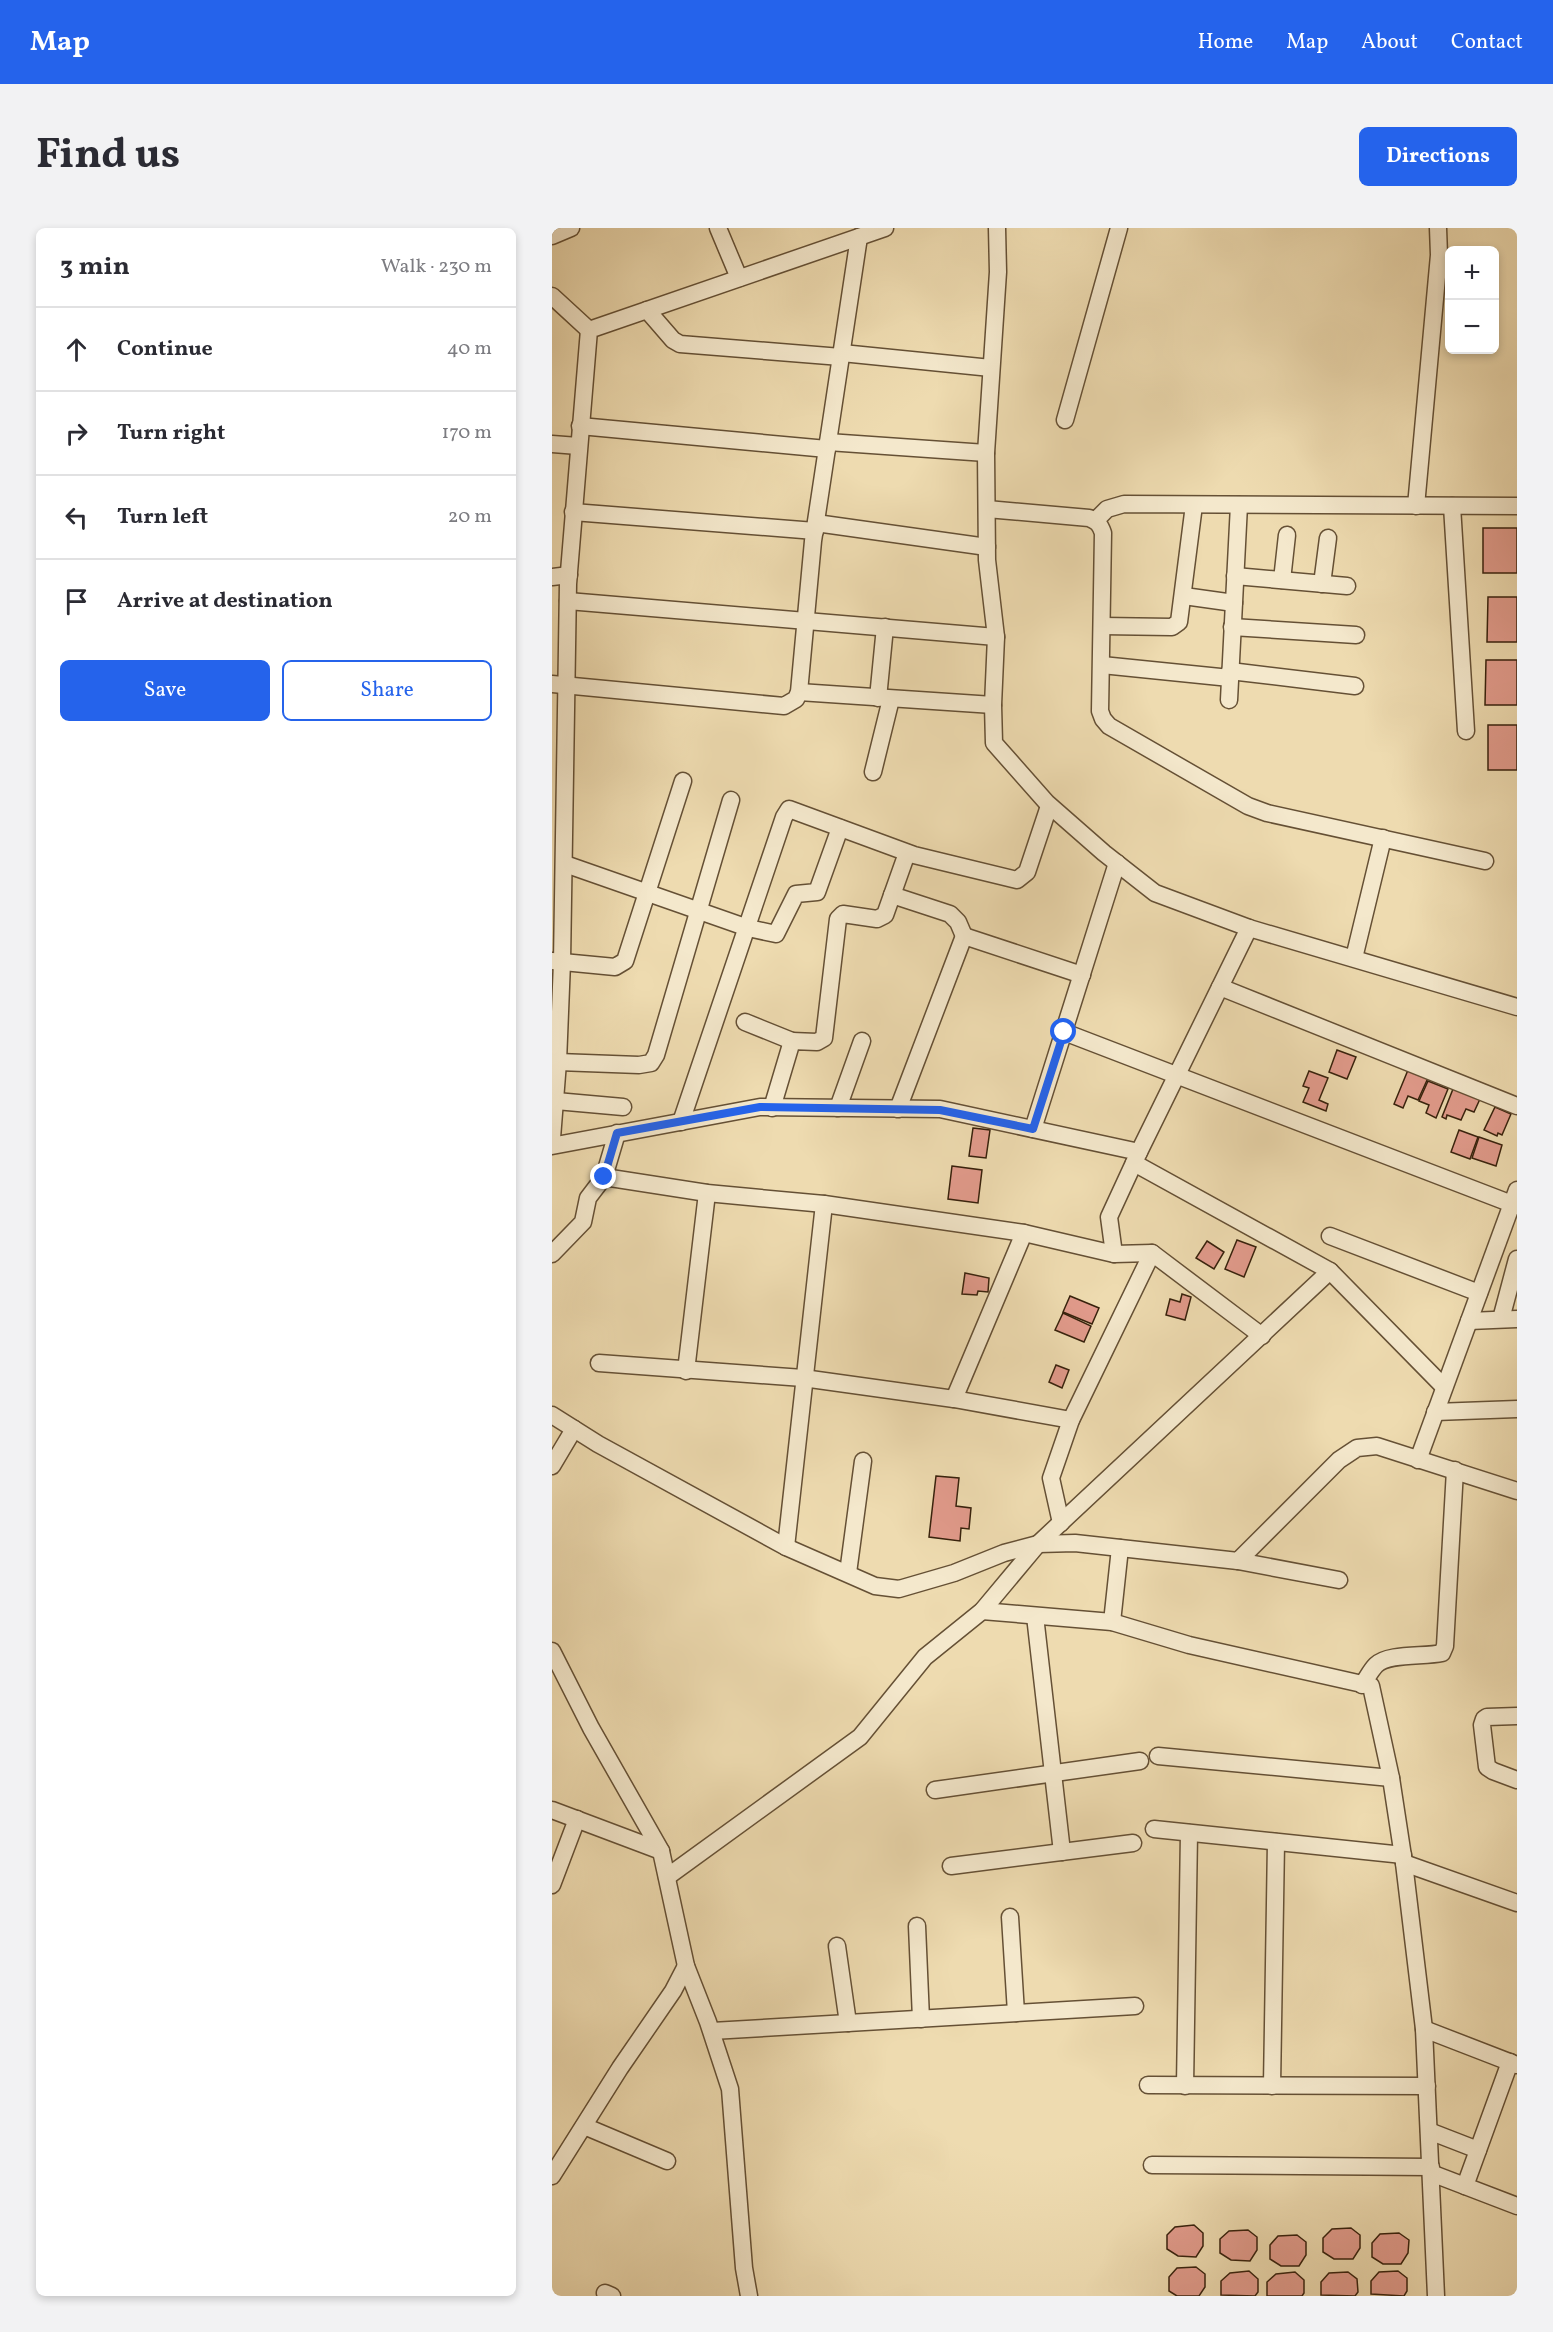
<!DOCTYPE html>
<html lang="en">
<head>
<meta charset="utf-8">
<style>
  :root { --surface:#fff; --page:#f2f2f3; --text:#2b2b33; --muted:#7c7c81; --line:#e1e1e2; --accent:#2563eb }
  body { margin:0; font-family:Vollkorn,serif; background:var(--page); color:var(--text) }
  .controls { position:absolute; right:18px; top:18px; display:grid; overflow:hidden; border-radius:9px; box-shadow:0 3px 9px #0003 }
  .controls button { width:54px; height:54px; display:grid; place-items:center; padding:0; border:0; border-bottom:2px solid var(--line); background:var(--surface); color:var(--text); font:30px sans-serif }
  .stop { position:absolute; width:18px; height:18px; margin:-14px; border:4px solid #2563eb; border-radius:50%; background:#fff }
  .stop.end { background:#2563eb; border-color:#fff; box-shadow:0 2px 6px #0008 }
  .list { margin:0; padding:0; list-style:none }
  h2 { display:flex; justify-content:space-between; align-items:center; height:78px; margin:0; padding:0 24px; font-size:26px }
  h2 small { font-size:20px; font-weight:400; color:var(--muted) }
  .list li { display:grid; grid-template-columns:39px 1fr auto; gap:18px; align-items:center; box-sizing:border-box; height:84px; padding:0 24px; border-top:2px solid var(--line) }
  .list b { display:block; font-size:22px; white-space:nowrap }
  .list em { font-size:20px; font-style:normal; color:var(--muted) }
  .actions { display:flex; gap:12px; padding:18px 24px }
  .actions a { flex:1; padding:14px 0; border:2px solid var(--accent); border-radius:9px; text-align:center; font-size:21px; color:var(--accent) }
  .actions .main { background:var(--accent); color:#fff }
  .icon { flex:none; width:33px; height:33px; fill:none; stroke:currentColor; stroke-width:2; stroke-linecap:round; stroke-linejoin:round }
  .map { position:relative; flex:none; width:965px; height:2068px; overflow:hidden; border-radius:9px }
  header { display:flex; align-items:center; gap:36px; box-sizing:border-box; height:84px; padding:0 30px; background:var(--accent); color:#fff }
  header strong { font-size:28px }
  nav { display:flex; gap:33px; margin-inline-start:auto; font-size:21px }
  .intro { display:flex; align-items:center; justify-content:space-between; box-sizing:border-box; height:144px; padding:0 36px }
  h1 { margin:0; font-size:42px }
  .button { padding:15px 27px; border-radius:9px; background:var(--accent); color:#fff; font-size:21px; font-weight:700 }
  main { display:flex; gap:36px; padding:0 36px }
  aside { flex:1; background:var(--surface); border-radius:9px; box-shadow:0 3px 9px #0003 }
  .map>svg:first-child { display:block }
  .building { fill:#e29b8c; stroke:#37210c; stroke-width:1.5 }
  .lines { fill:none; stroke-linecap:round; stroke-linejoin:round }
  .minor-casing { stroke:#655035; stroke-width:19 }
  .minor { stroke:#f4e8cc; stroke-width:16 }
  .route { stroke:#2563eb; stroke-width:8 }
</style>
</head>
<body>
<header>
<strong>Map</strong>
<nav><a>Home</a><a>Map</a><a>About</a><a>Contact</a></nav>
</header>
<div class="intro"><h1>Find us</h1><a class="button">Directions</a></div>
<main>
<aside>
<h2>3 min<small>Walk · 230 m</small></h2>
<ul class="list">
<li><svg class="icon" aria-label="ahead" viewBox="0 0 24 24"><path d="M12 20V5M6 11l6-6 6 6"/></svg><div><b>Continue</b></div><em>40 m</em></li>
<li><svg class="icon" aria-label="right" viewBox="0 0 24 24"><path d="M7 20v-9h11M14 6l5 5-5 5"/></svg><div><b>Turn right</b></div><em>170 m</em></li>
<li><svg class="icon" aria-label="left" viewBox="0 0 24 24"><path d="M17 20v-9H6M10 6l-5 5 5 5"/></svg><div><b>Turn left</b></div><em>20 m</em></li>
<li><svg class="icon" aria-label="arrive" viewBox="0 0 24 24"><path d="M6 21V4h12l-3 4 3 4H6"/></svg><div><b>Arrive at destination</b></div></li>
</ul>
<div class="actions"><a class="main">Save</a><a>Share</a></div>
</aside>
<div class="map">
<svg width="965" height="2068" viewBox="0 0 965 2068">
  <rect width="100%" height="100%" fill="#eedbb0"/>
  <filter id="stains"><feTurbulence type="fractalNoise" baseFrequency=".00333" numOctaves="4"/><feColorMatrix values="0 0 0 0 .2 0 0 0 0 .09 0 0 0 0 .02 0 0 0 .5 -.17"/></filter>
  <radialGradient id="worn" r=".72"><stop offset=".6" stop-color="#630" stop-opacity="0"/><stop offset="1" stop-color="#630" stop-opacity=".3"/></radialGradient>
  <g class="building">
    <rect x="931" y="300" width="34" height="45"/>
    <path d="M936,369h29v45h-30z"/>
    <path d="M934,432h31v45h-32z"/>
    <rect x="936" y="497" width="29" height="45"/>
    <path d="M785,822l19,7 -9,22 -18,-7z"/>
    <path d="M856,842l20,8 -10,22 -10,-4 -5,12 -9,-4z"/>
    <path d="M757,843l19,7 -9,22 9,4 -2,7 -23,-9 6,-14 -6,-2z"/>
    <path d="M876,853l20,8 -12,29 -10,-5 3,-8 -10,-4z"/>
    <path d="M901,861l27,10 -6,13 -8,-3 -5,11 -14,-5 -1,4 -4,-2z"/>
    <path d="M943,879l16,7 -9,21 -4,-2 -1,3 -13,-6z"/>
    <path d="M421,900l17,2 -4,28 -17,-2z"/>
    <path d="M907,902l19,7 -8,22 -19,-7z"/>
    <path d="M927,909l23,8 -6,21 -24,-8z"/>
    <path d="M400,938l30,4 -4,33 -30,-4z"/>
    <path d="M685,1012l19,7 -12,30 -19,-8z"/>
    <path d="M655,1013l17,11 -10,17 -18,-11z"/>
    <path d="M413,1045l24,5 -1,14 -10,-1 -1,4 -15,-1z"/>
    <path d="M630,1066l9,3 -6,23 -19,-5 4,-16 10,3z"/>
    <path d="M518,1068l29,12 -7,16 -29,-12z"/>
    <path d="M511,1085l28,13 -7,16 -29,-12z"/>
    <path d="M504,1137l13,5 -7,18 -13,-6z"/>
    <path d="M384,1248l23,2 -3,28 15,2 -2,21 -8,-1 -1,13 -31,-4z"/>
    <path d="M642,1997l9,8v13l-7,11 -18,-1 -11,-7v-14l8,-8z"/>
    <path d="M799,2000l9,7v13l-7,11h-19l-11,-7v-14l9,-9z"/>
    <path d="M696,2002l9,7v13l-7,11 -19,-1 -11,-7v-14l9,-8z"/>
    <path d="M847,2005l10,7 -1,13 -7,11h-18l-11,-7v-14l8,-9z"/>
    <path d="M745,2007l9,7v13l-7,11h-18l-11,-7v-14l8,-9z"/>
    <path d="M644,2039l9,7v13l-6,9h-22l-8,-5v-14l8,-9z"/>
    <path d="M697,2043l9,8v13l-3,4 -34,-1v-14l9,-8z"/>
    <path d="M846,2043l9,7v13l-3,5 -33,-2v-13l8,-9z"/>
    <path d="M743,2044l9,8v13l-2,3h-35v-14l9,-8z"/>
    <path d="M796,2044l9,7 1,13 -3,4 -34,-1v-13l8,-9z"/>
  </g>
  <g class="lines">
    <defs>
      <g id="minor">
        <path d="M166,0l21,50"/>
        <path d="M445,0l1,44 -12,181 1,107 9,77 -3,68 1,38 53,60 57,50 51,40 94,35 268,79"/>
        <path d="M0,8l19,-8"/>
        <path d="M0,68l37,34"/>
        <path d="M95,82l26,30 7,4 161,13"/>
        <path d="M290,125l149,15"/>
        <path d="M513,192l54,-192"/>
        <path d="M28,198l247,23"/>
        <path d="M276,214l158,11"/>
        <path d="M0,216l26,2"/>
        <path d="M864,278l23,-251 -1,-27"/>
        <path d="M900,278l14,225"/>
        <path d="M435,281l102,9c8,3 11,6 14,15l-3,178 3,8 6,7 139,80 19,7 218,48"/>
        <path d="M21,284l242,19"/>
        <path d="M544,292l11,-11 17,-5 393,2"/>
        <path d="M264,295l171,24"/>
        <path d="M683,348l112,10"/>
        <path d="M0,349l17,-2"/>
        <path d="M730,352l5,-45"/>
        <path d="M770,356l6,-46"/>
        <path d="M632,368l50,7"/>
        <path d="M16,373l428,36"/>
        <path d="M550,398l70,1 7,-5 15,-117"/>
        <path d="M680,399l124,8"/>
        <path d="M550,437l128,13"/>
        <path d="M678,443l125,15"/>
        <path d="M0,456l232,22 12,-7 3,-7 14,-151 46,-304"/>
        <path d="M247,464l194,13"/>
        <path d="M326,470l7,-71"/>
        <path d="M677,472l10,-195"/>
        <path d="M321,544l18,-73"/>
        <path d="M13,636l183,64 28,6 20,-40 21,-2 23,-64"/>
        <path d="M340,667l58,19 8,8 6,14"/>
        <path d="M802,730l29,-120"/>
        <path d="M0,733l63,6 10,-6 58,-180"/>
        <path d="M668,759l297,119"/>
        <path d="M193,794l47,19"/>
        <path d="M512,804l448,172"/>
        <path d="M6,834l81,3 12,-2 5,-8 75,-255"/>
        <path d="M4,873l67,6"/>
        <path d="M220,880l20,-67 25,1 7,-4 14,-119 5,-5 34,5 8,-4 22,-62"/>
        <path d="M286,880l24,-67"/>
        <path d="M346,881l66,-173 118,39"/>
        <path d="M129,894l103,-305 5,-8 125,46 103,25 10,-8 22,-66"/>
        <path d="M481,901l84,-266"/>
        <path d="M0,910l6,-76 4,-100 6,-378 21,-254 296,-102"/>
        <path d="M0,918l208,-39 180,2 199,43"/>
        <path d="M582,935l196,108 114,116"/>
        <path d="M52,949l103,16 117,11 200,29 90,21 38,-1 110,83"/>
        <path d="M778,1008l149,57"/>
        <path d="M0,1026l31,-32 5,-24 16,-21 13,-44"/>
        <path d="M562,1026l-5,-37 30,-65 110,-224"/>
        <path d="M949,1091l16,-60"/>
        <path d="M917,1093l48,-2"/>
        <path d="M47,1135l204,15 151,21 117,21"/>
        <path d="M134,1143l21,-178"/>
        <path d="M402,1171l70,-166"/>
        <path d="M883,1184l82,-3"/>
        <path d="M0,1187l46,29 188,103 89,39 24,3 55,-16 50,-20 34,-9 37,-1 163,18 101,-101 18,-12 20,-2 140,45"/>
        <path d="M866,1232l99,-270"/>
        <path d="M0,1238l22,-37"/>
        <path d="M509,1295l-10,-45 20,-58 81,-167"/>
        <path d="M234,1319l38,-343"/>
        <path d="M686,1333l101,19"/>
        <path d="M296,1345l15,-112"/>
        <path d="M430,1383l130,11 77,23 182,41 20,92 13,85 20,166 12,267"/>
        <path d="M483,1388l27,236"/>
        <path d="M560,1394l8,-74"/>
        <path d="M0,1423l39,77 70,123 25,115 22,56 22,67 14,179 5,28"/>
        <path d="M810,1457c5,-7 9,-15 14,-20 12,-12 48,-8 66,-12l3,-7 10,-176"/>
        <path d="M965,1488l-30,1 -3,2 -2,6 5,42 6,4 24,9"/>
        <path d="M606,1528l233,22"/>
        <path d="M383,1562l205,-29"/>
        <path d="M0,1582l109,41"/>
        <path d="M602,1601l249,26"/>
        <path d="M852,1635l113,40"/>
        <path d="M399,1638l182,-23"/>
        <path d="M115,1649l193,-140 65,-80 57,-46 56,-67 292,-273"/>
        <path d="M0,1657l25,-66"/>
        <path d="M458,1689l6,96"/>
        <path d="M365,1698l4,93"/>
        <path d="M285,1718l11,77"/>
        <path d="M872,1801l93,36"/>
        <path d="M160,1803l423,-25"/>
        <path d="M596,1857l279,1"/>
        <path d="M633,1858l4,-253"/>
        <path d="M720,1858l4,-244"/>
        <path d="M32,1898l83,35"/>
        <path d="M877,1903l49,19"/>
        <path d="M600,1937l279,2"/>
        <path d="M879,1945l86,33"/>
        <path d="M0,1948l68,-108 53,-77 13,-25"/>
        <path d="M913,1958l45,-124"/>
        <path d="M53,2065l7,3"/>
      </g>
    </defs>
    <use href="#minor" class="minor-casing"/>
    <use href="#minor" class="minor"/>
  </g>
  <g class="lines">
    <path class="route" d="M52,949l13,-44 143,-26 180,3 93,19 31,-97"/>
  </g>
  <rect width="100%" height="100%" filter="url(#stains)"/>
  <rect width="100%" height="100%" fill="url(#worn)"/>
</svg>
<div class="controls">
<button>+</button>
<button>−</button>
</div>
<div class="stop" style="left:512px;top:804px"></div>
<div class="stop end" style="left:52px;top:949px"></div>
</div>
</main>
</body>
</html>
